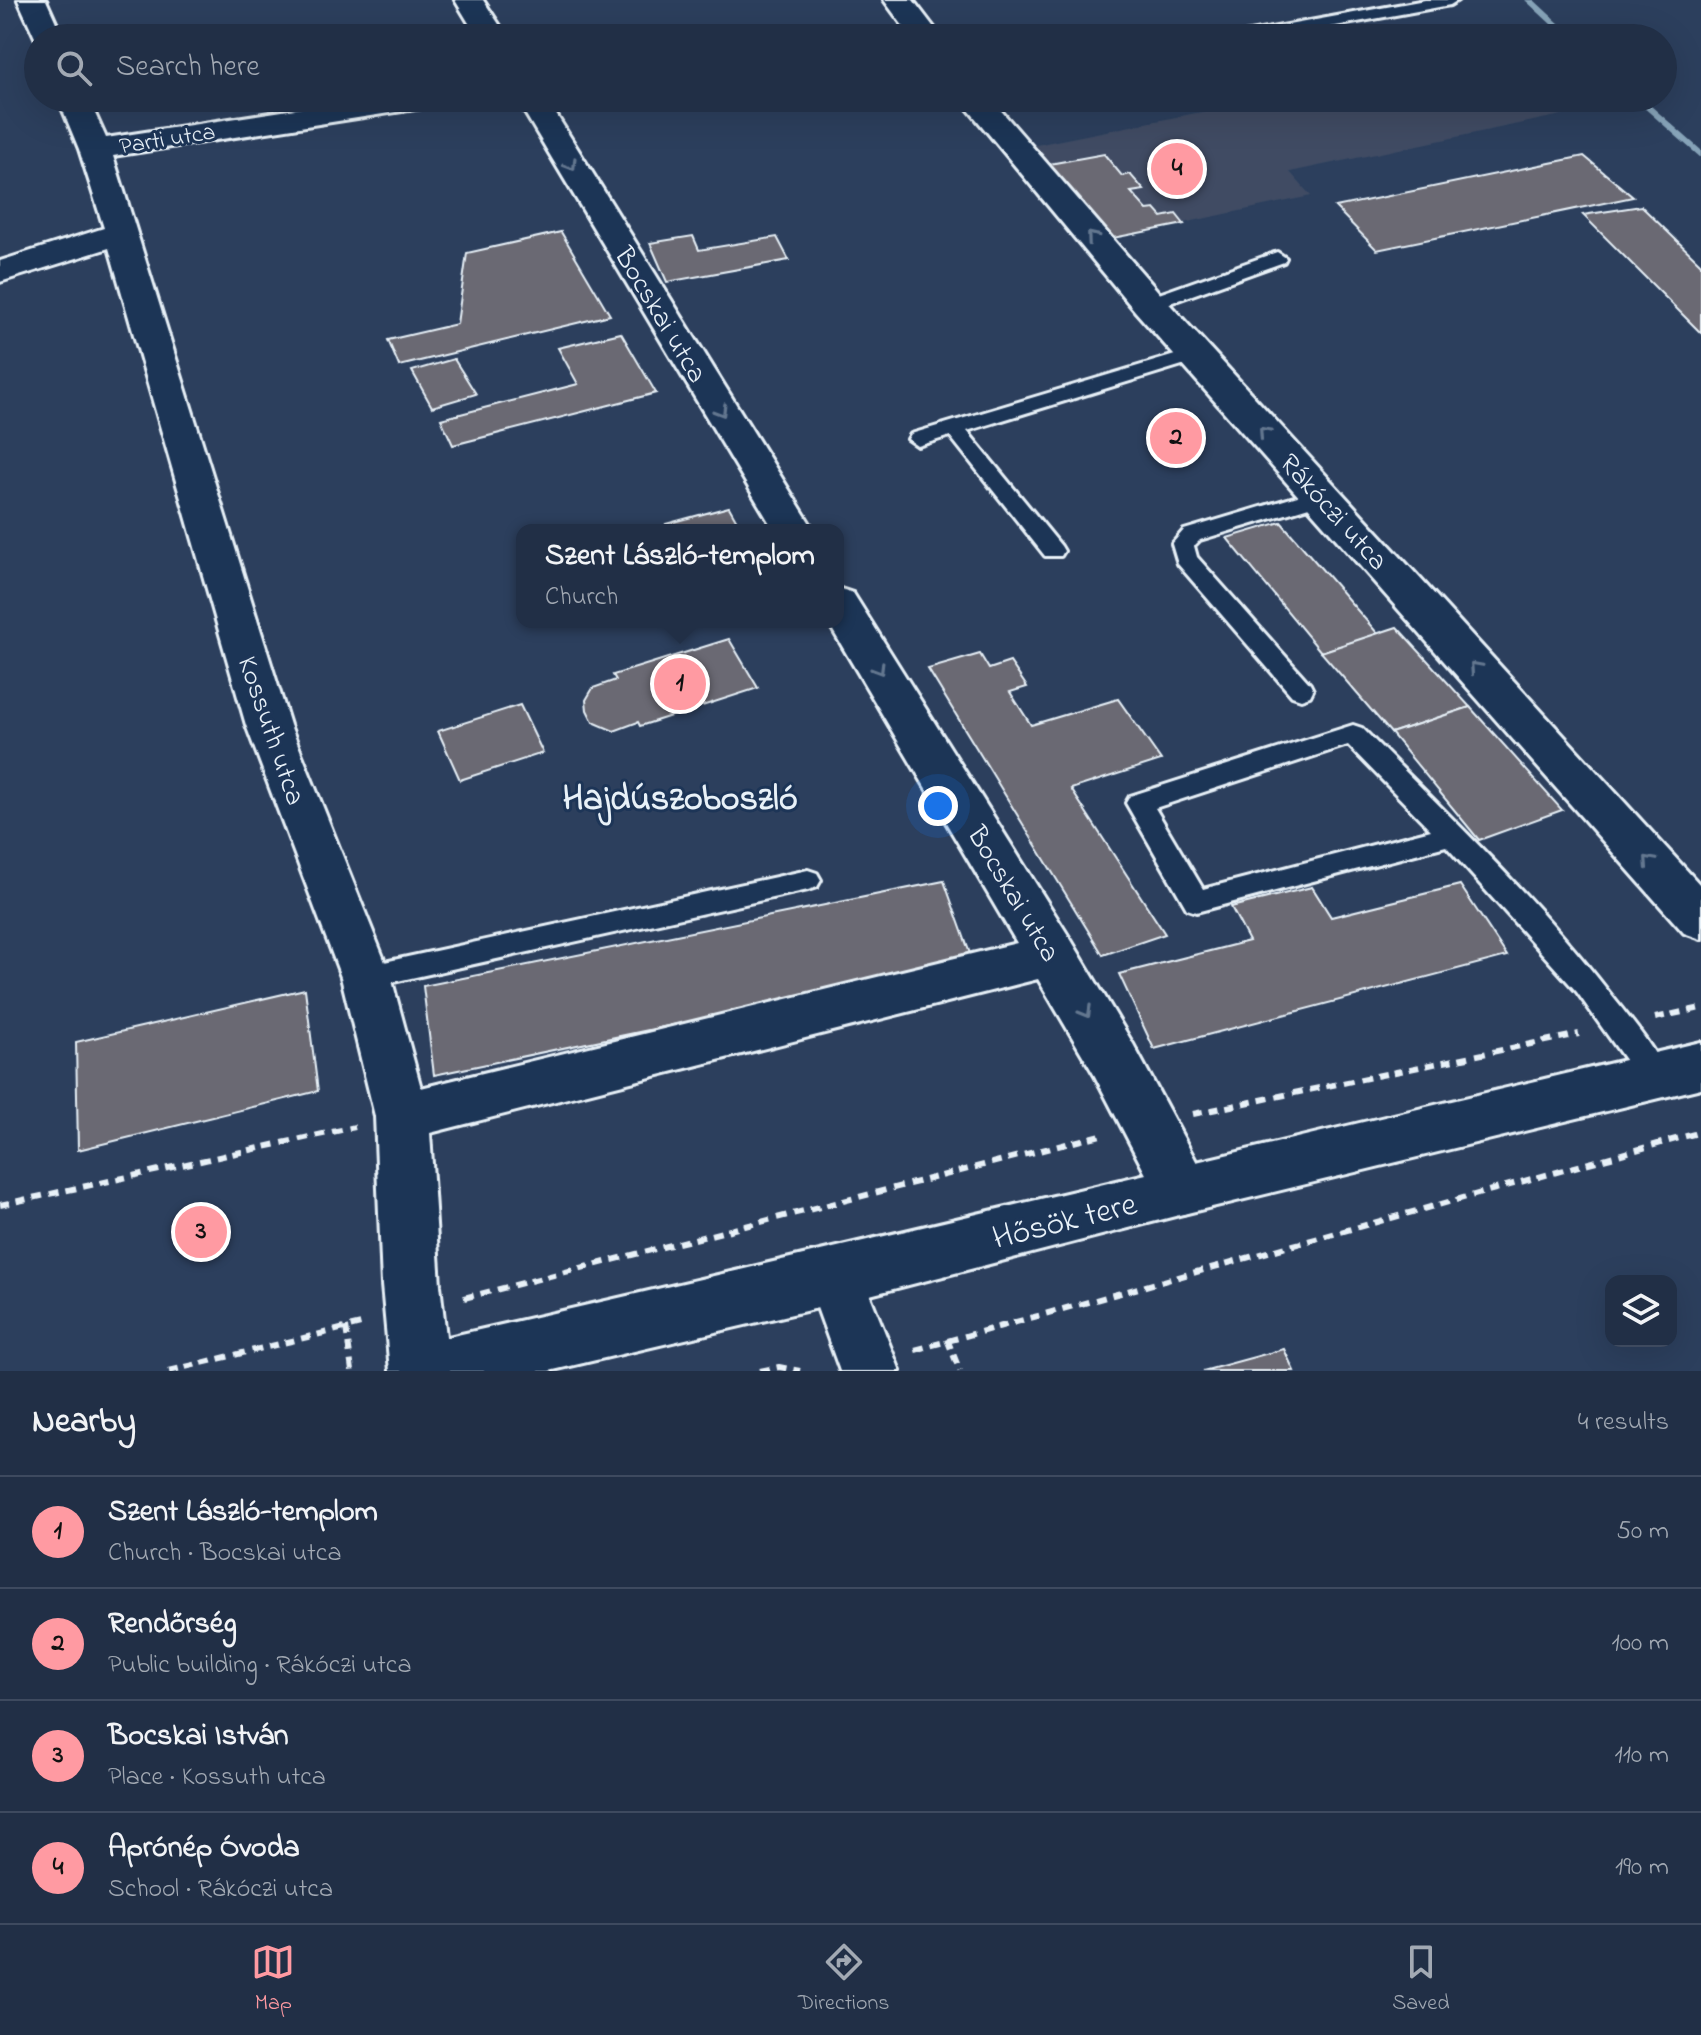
<!DOCTYPE html>
<html lang="en">
<head>
<meta charset="utf-8">
<style>
  :root { --surface:#212f46; --page:#29374d; --text:#f1f3f6; --muted:#a2a9b3; --line:#3e4a5f; --accent:#ff9aa2 }
  body { margin:0; font-family:"Indie Flower",sans-serif; background:var(--page); color:var(--text) }
  .controls { position:absolute; right:24px; bottom:24px; display:grid; overflow:hidden; border-radius:16px; box-shadow:0 8px 32px #0002 }
  .controls button { width:72px; height:72px; display:grid; place-items:center; padding:0; border:0; border-bottom:2px solid var(--line); background:var(--surface); color:var(--text); font:40px sans-serif }
  .you { position:absolute; left:938px; top:806px; width:28px; height:28px; margin:-20px; border:6px solid #fff; border-radius:50%; background:#1a73e8; box-shadow:0 0 0 12px #1a73e833 }
  .badge { display:grid; place-items:center; width:52px; height:52px; border-radius:50%; background:var(--accent); color:#111; font-size:26px; font-weight:700 }
  .pin { position:absolute; translate:-50% -50%; border:4px solid #fff; box-shadow:0 2px 8px #0006 }
  .popup { position:absolute; left:516px; top:524px; width:328px; height:104px; box-sizing:border-box; display:grid; place-content:center; border-radius:16px; background:var(--surface); filter:drop-shadow(0 2px 6px #0005); font-size:26px; white-space:nowrap; color:var(--muted) }
  .popup b { font-size:30px; color:var(--text) }
  .popup::after { content:''; position:absolute; left:50%; top:100%; margin-left:-16px; border:16px solid transparent; border-top-color:var(--surface) }
  .list { margin:0; padding:0; list-style:none }
  h2 { display:flex; justify-content:space-between; align-items:center; height:104px; margin:0; padding:0 32px; font-size:34px }
  h2 small { font-size:26px; font-weight:400; color:var(--muted) }
  .list li { display:grid; grid-template-columns:52px 1fr auto; gap:24px; align-items:center; box-sizing:border-box; height:112px; padding:0 32px; border-top:2px solid var(--line) }
  .list b { display:block; font-size:30px; white-space:nowrap }
  .list p { margin:0; font-size:26px; white-space:nowrap; color:var(--muted) }
  .list em { font-size:26px; font-style:normal; color:var(--muted) }
  .icon { flex:none; width:44px; height:44px; fill:none; stroke:currentColor; stroke-width:2; stroke-linecap:round; stroke-linejoin:round }
  .map { position:relative; flex:none; width:1701px; height:1371px; overflow:hidden }
  .search { position:absolute; background:var(--surface); box-shadow:0 8px 32px #0002; left:24px; right:24px; top:24px; height:88px; display:flex; align-items:center; gap:20px; box-sizing:border-box; padding:0 28px; border-radius:44px; color:var(--muted); font-size:30px }
  .sheet { height:552px; background:var(--surface) }
  nav { display:flex; justify-content:space-around; align-items:center; box-sizing:border-box; height:112px; border-top:2px solid var(--line); background:var(--surface); font-size:22px; color:var(--muted) }
  nav a { display:grid; justify-items:center; gap:4px }
  nav .on { color:var(--accent) }
  .map>svg:first-child { display:block }
  .built { fill:#3f4c64 }
  .lines { fill:none; stroke-linecap:round; stroke-linejoin:round }
  .stream { fill:#86a3b8; fill-rule:evenodd }
  .building { fill:#6a6973; stroke:#e8f1f8; stroke-width:2 }
  .lane-casing { stroke:#e8f1f8; stroke-width:6 }
  .street-casing { stroke:#e8f1f8; stroke-width:6 }
  .secondary-casing { stroke:#e8f1f8; stroke-width:6 }
  .path { stroke:#e8f1f8; stroke-width:6; stroke-dasharray:10 7; stroke-linecap:butt }
  .lane { fill:#1d3557; fill-rule:evenodd }
  .street { fill:#1d3557; fill-rule:evenodd }
  .secondary { fill:#1d3557; fill-rule:evenodd }
  .oneway { stroke:#64778f }
  .labels { text-anchor:middle; stroke-width:6; stroke-linejoin:round; paint-order:stroke }
  .far-street-label { font-size:24px; fill:#e8f1f8; stroke:#1d3557 }
  .street-label { font-size:28px; fill:#e8f1f8; stroke:#1d3557 }
  .near-street-label { font-size:34px; fill:#e8f1f8; stroke:#1d3557 }
  .district-label { font-size:36px; font-weight:bold; fill:#e8f1f8; stroke:#1d3557 }
</style>
</head>
<body>
<div class="map">
<svg width="1701" height="1371" viewBox="0 0 1701 1371">
  <rect width="100%" height="100%" fill="#2c3f5d"/>
  <filter id="ink" filterUnits="userSpaceOnUse"><feTurbulence type="fractalNoise" baseFrequency=".0125" numOctaves="2"/><feDisplacementMap in="SourceGraphic" scale="16" xChannelSelector="R" yChannelSelector="G"/><feConvolveMatrix kernelMatrix="1 2 1 2 8 2 1 2 1" color-interpolation-filters="sRGB"/></filter>
  <g filter="url(#ink)">
    <path class="built" d="M1271,98h315l9,10 -305,64 21,24 -208,44 -72,-94z"/>
    <g class="lines">
      <g class="stream">
        <path d="M1525,0h9l41,38h-9z"/>
        <path d="M1633,98h9l59,52v8z"/>
      </g>
    </g>
    <g class="building">
      <path d="M1104,154l18,22 8,-2 14,16 -13,2 16,18 8,-1 7,8 14,-3 8,10 -81,16 -59,-75z"/>
      <path d="M1584,156l49,41 -256,53 -42,-43z"/>
      <path d="M1641,206l60,58v69l-118,-118z"/>
      <path d="M561,232l49,83 -211,51 -11,-26 69,-16 10,-71z"/>
      <path d="M693,236l6,14 78,-13 12,23 -122,22 -17,-39z"/>
      <path d="M621,333l35,60 -203,52 -12,-26 137,-35 -20,-36z"/>
      <path d="M454,359l22,35 -44,13 -20,-36z"/>
      <path d="M729,507l13,23h-73l-3,-6z"/>
      <path d="M1281,522l97,112 -57,18 -94,-114z"/>
      <path d="M1397,627l73,80 -79,26 -70,-81z"/>
      <path d="M729,639l29,49 -118,38 -2,-4 -24,9 -21,-9 -6,-12 -1,-10 7,-12 23,-8 -3,-5z"/>
      <path d="M980,654l9,15 21,-7 17,25 -17,5 21,33 87,-26 43,61 -90,29 94,145 -62,21 -175,-286z"/>
      <path d="M520,705l23,48 -83,27 -22,-49z"/>
      <path d="M1470,707l92,103 -83,30 -88,-107z"/>
      <path d="M944,881l29,81 -539,113 -11,-89z"/>
      <path d="M1460,885l47,71 -353,93 -35,-75 130,-33 -18,-34 81,-20 19,30z"/>
      <path d="M305,989l13,102 -240,59 -2,-108z"/>
      <path d="M1284,1349l10,22h-91z"/>
    </g>
    <g class="lines">
      <defs>
        <g id="lane">
          <path d="M1425,0h33l-8,5 -180,33h-34l8,-5z"/>
          <path d="M1277,252l9,6 -2,4 -128,46h-14l-3,-4 3,-4z"/>
          <path d="M1195,349l10,6 -3,4 -235,72 94,115 3,5 -3,5h-16l-95,-120 -32,10 -10,-7 3,-5z"/>
          <path d="M1321,489l8,2 3,5 -3,5 -129,39 -6,6 3,11 113,127 3,6 -3,6 -9,3 -9,-3 -114,-132 -6,-20 12,-14z"/>
          <path d="M1353,725l9,3c84,85 172,168 246,263 21,27 45,54 59,85l-4,9 -10,3 -10,-3 -66,-93 -131,-146 -250,66 -9,-3 -61,-106 4,-7zM1348,745l83,85 -228,59 -48,-81z"/>
          <path d="M808,870l9,3 4,7 -4,7 -9,3 -442,98 -10,-3 -4,-8 4,-8 10,-3z"/>
        </g>
        <g id="street">
          <path d="M18,0h28l17,38h-25v6z"/>
          <path d="M455,0h28l25,38h-30z"/>
          <path d="M884,0h29l29,38h-30z"/>
          <path d="M58,98h30l18,40 261,-40h76l-4,7 -11,2 -315,49 177,569 101,252 30,111 596,-145 -189,-321h10v-34l15,5 218,347 62,104 78,145 -8,18 -20,7 -20,-7 -68,-131 -57,-97 -608,154 10,152 10,86h-60l-8,-86 -7,-169 -34,-139 -95,-252 -137,-477 -109,34v-21l104,-33 -25,-79z"/>
          <path d="M516,98h30l268,432h-40z"/>
          <path d="M959,98h31l172,198 539,590v53l-17,-6 -548,-621z"/>
          <path d="M835,1250l20,8 45,113h-60l-34,-94 9,-19z"/>
        </g>
        <path id="secondary" d="M1701,1042v46l-518,126 -348,90 -286,67h-153l9,-20 21,-9c426,-96 850,-200 1275,-300z"/>
      </defs>
      <use href="#lane" class="lane-casing"/>
      <use href="#street" class="street-casing"/>
      <use href="#secondary" class="secondary-casing"/>
      <g class="path">
        <path d="M1655,1018l46,-10"/>
        <path d="M1193,1114l386,-80"/>
        <path d="M0,1205l355,-78"/>
        <path d="M464,1298l637,-163"/>
        <path d="M346,1327l6,44"/>
        <path d="M947,1339l13,32"/>
        <path d="M915,1350l786,-218"/>
        <path d="M169,1371l196,-48"/>
        <path d="M760,1371l19,-4 21,4"/>
      </g>
      <use href="#lane" class="lane"/>
      <use href="#street" class="street"/>
      <use href="#secondary" class="secondary"/>
    </g>
    <defs><path id="oneway-chevron" d="M-2-3.5L2.5 0L-2 3.5" fill="none" stroke-width="1.6" stroke-linecap="round" stroke-linejoin="round" transform="scale(2)"/></defs>
    <g class="oneway">
      <use href="#oneway-chevron" transform="translate(571 165) rotate(59)"/>
      <use href="#oneway-chevron" transform="translate(1092 237) rotate(-130)"/>
      <use href="#oneway-chevron" transform="translate(721 411) rotate(59)"/>
      <use href="#oneway-chevron" transform="translate(1264 432) rotate(-132)"/>
      <use href="#oneway-chevron" transform="translate(1475 667) rotate(-132)"/>
      <use href="#oneway-chevron" transform="translate(879 669) rotate(59)"/>
      <use href="#oneway-chevron" transform="translate(1649 861) rotate(-132)"/>
      <use href="#oneway-chevron" transform="translate(1086 1012) rotate(60)"/>
    </g>
  </g>
  <g class="labels">
    <g class="far-street-label">
      <text transform="translate(167 138) rotate(-9)" y="8">Parti utca</text>
    </g>
    <g class="street-label">
      <text transform="translate(662 314) rotate(59)" y="10">Bocskai utca</text>
      <text transform="translate(1335 511) rotate(48)" y="10">Rákóczi utca</text>
      <text transform="translate(273 730) rotate(71)" y="10">Kossuth utca</text>
      <text transform="translate(1015 893) rotate(59)" y="10">Bocskai utca</text>
    </g>
    <g class="near-street-label">
      <text transform="translate(1064 1219) rotate(-14)" y="12">Hősök tere</text>
    </g>
    <g class="district-label">
      <text x="680" y="809">Hajdúszoboszló</text>
    </g>
  </g>
</svg>
<div class="controls">
<button><svg class="icon" aria-label="layers" viewBox="0 0 24 24"><path d="M12 4l9 5-9 5-9-5zM3 14l9 5 9-5"/></svg></button>
</div>
<div class="you"></div>
<div class="pin badge" style="left:680px;top:684px">1</div>
<div class="popup"><b>Szent László-templom</b>Church</div>
<div class="pin badge" style="left:1176px;top:438px">2</div>
<div class="pin badge" style="left:201px;top:1232px">3</div>
<div class="pin badge" style="left:1177px;top:169px">4</div>
<div class="search"><svg class="icon" aria-label="search" viewBox="0 0 24 24"><circle cx="10" cy="10" r="6"/><path d="M15 15l6 6"/></svg>Search here</div>
</div>
<section class="sheet">
<h2>Nearby<small>4 results</small></h2>
<ul class="list">
<li><span class="badge">1</span><div><b>Szent László-templom</b><p>Church · Bocskai utca</p></div><em>50 m</em></li>
<li><span class="badge">2</span><div><b>Rendőrség</b><p>Public building · Rákóczi utca</p></div><em>100 m</em></li>
<li><span class="badge">3</span><div><b>Bocskai István</b><p>Place · Kossuth utca</p></div><em>110 m</em></li>
<li><span class="badge">4</span><div><b>Aprónép Óvoda</b><p>School · Rákóczi utca</p></div><em>190 m</em></li>
</ul>
</section>
<nav>
<a class="on"><svg class="icon" aria-label="map" viewBox="0 0 24 24"><path d="M3 6l6-2 6 2 6-2v14l-6 2-6-2-6 2zM9 4v14M15 6v14"/></svg>Map</a>
<a><svg class="icon" aria-label="directions" viewBox="0 0 24 24"><path d="M12 3l9 9-9 9-9-9zM9 14v-3h6M13 9l2 2-2 2"/></svg>Directions</a>
<a><svg class="icon" aria-label="saved" viewBox="0 0 24 24"><path d="M7 4h10v16l-5-4-5 4z"/></svg>Saved</a>
</nav>
</body>
</html>
